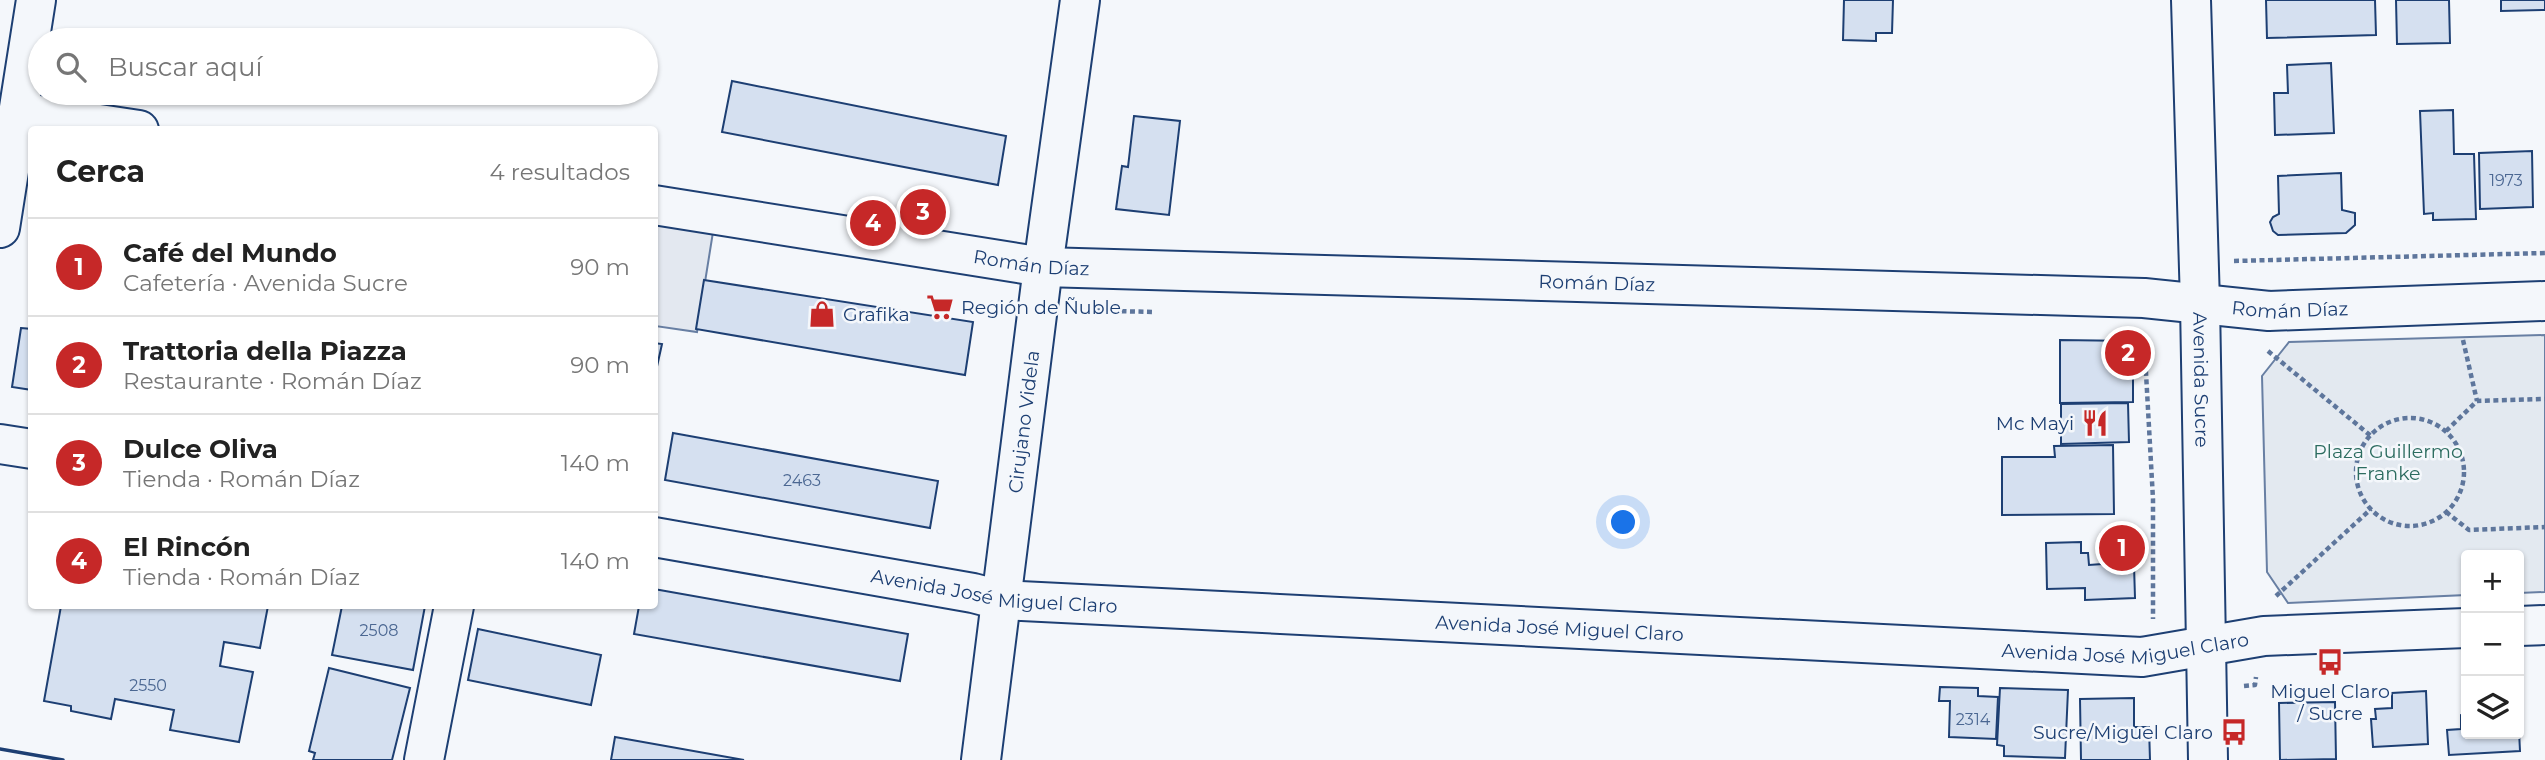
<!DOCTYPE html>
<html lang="es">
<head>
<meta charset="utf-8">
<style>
  :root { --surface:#fff; --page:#f2f2f2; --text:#222; --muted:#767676; --line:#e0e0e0; --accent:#c62828 }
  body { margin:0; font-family:Montserrat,sans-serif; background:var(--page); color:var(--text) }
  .controls { position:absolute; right:21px; bottom:21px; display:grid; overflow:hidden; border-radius:7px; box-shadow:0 2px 5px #0004 }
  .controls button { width:63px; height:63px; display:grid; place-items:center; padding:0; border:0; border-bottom:2px solid var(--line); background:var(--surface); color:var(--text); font:35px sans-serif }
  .you { position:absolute; left:1624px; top:523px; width:24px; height:24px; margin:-18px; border:5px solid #fff; border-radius:50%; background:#1a73e8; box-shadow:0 0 0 10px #1a73e833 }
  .badge { display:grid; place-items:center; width:46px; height:46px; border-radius:50%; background:var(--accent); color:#fff; font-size:23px; font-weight:700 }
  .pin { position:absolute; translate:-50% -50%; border:4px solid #fff; box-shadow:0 2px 7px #0006 }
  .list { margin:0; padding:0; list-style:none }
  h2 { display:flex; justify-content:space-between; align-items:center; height:91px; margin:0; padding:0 28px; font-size:30px }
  h2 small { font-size:23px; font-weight:400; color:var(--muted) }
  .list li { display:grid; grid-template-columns:46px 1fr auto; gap:21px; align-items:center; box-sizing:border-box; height:98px; padding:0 28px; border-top:2px solid var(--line) }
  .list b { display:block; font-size:26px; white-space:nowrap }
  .list p { margin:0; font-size:23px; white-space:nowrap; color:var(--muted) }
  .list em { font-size:23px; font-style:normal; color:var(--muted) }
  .icon { flex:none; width:38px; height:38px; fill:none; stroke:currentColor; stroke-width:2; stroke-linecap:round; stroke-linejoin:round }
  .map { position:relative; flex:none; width:2545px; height:760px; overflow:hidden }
  .search { position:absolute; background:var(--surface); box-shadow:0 2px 5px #0004; left:28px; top:28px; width:630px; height:77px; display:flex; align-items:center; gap:18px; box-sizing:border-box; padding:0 24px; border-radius:38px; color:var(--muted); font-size:26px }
  .panel { position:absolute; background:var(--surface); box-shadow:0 2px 5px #0004; left:28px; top:126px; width:630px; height:483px; border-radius:7px }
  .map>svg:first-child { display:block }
  .green { fill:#e3e9f0; stroke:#687fa3; stroke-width:2 }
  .parking { fill:#e3e8f0; stroke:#687fa3; stroke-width:2 }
  .building { fill:#d5e0f0; stroke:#1d3f73; stroke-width:2 }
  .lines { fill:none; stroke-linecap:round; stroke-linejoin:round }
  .minor-casing { stroke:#1d3f73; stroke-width:42 }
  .major-casing { stroke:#1d3f73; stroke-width:42 }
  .path { stroke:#5e769c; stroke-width:4.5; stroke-dasharray:5 3.5; stroke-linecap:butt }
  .minor { stroke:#f4f7fb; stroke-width:38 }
  .major { stroke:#f4f7fb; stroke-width:38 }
  .wall { stroke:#1d3f73; stroke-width:3.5 }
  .labels { text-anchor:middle; stroke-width:5; stroke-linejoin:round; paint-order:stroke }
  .number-label { font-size:16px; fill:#4b6792 }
  .street-label { font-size:19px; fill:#1d3f73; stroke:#f4f7fb }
  .poi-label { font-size:19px; fill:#1d3f73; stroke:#f4f7fb; text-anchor:start }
  .park-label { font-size:19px; fill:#2c6c60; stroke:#f4f7fb }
</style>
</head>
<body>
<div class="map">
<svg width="2545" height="760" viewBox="0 0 2545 760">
  <rect width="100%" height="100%" fill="#f4f7fb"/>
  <path class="green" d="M2545,335v257l-26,1v-38h-53v40l-178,8 -21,-31 -5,-196 27,-34z"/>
  <path class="parking" d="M654,223l59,9 -16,100 -42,-6z"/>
  <g class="building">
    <path d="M1844,0h49l-1,33h-16v8l-33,-1z"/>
    <path d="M2266,0h109l1,35 -109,3z"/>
    <path d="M2396,0h53l1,43 -53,1z"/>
    <path d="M2501,0h44v10l-44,1z"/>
    <path d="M2331,63l3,70 -59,2 -1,-42h14l-1,-28z"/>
    <path d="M732,81l274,55 -8,49 -276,-53z"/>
    <path d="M2453,110l1,44h20l2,65 -43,1v-7l-9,1 -4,-103z"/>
    <path d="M1134,116l46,5 -11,94 -53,-6 6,-43 6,1z"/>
    <path d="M2532,151l1,56 -53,2 -1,-56z"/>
    <path d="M2341,173l1,37 13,3v12l-9,8 -68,2 -5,-4 -3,-9 3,-5 6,-3 -1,-38z"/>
    <path d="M704,280l269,42 -8,53 -269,-46z"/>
    <path d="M21,328l11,1v61l-20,-3z"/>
    <path d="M2060,340l73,1v61l-73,1z"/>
    <path d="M654,343l8,1 -8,36z"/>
    <path d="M2128,403l1,39 -68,2v-40z"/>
    <path d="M673,433l265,48 -8,47 -265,-48z"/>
    <path d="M2113,445l1,69 -112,1v-58h53l-1,-11z"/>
    <path d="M2133,532l2,66 -50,2v-12l-38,1 -1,-46 35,-1v11h7l1,12 13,-1 -1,-31z"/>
    <path d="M654,589l254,45 -8,47 -266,-47 5,-28h15z"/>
    <path d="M61,606h207l-8,42 -36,-6 -4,24 33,6 -14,70 -69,-12 4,-20 -59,-11 -4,20 -40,-8v-5l-27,-5z"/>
    <path d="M342,606h83l-12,64 -81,-15z"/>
    <path d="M478,629l123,26 -10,50 -123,-25z"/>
    <path d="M329,668l81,20 -18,72h-79l2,-7 -6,-2z"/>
    <path d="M1940,687l38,1v8l20,1 -2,42 -47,-2 1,-36h-11z"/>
    <path d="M2000,688l68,2 -3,68 -61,-2v-10l-7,-1z"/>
    <path d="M2426,691l2,53 -55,3 -2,-28h5l-1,-10 17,-1v-15z"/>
    <path d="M2134,698v29h15l1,33h-69l-1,-61z"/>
    <path d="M2335,702l1,57 -56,1 -1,-57z"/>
    <path d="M2466,714v20h53v-3l1,20 -71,4 -2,-25 14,-1v-14z"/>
    <path d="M615,737l129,23h-133z"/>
  </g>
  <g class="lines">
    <defs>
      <g id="minor">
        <path id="s1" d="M2191,0l9,303 8,457"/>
        <path d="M19,112l120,18"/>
        <path id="s2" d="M654,205l389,62 1101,31 125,13 276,-10"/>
        <path d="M0,444l32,5"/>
        <path id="s3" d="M654,537l319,56 27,7 1142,57 122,-21 202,-8"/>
        <path d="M2519,626l26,-1"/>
        <path d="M424,760l30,-154"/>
        <path id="s4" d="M981,760l62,-493 37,-267"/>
      </g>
      <path id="major" d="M0,228l36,-228"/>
    </defs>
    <use href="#minor" class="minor-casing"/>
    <use href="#major" class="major-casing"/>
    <g class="path">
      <path d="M2234,261l311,-8"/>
      <path d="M1079,310l74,2"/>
      <path d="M2144,337l9,162v120"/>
      <path d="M2463,340l14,61"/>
      <path d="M2268,351l103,85"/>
      <circle cx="2410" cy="472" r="54"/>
      <path d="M2446,431l31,-30 68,-2"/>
      <path d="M2446,512l23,18 76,-3"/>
      <path d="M2276,596l95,-87"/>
      <path d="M2244,686l11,-1 1,-8"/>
    </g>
    <use href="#minor" class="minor"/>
    <use href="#major" class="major"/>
    <path class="wall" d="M0,749l63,11"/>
  </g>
  <defs>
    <symbol id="supermarket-bare" viewBox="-9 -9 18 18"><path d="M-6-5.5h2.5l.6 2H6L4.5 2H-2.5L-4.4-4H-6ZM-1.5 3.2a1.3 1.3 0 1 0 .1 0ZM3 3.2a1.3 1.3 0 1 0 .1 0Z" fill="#c62828" stroke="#f4f7fb" stroke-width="2.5" paint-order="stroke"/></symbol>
    <symbol id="shop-bare" viewBox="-9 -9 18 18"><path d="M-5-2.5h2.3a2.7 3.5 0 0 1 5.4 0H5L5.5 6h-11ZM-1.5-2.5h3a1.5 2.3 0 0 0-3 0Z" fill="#c62828" stroke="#f4f7fb" stroke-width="2.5" paint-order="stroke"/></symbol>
    <symbol id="restaurant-bare" viewBox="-9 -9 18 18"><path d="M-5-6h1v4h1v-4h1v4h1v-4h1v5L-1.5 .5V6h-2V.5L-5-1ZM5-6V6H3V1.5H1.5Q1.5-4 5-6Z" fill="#c62828" stroke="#f4f7fb" stroke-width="2.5" paint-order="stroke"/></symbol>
    <symbol id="bus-bare" viewBox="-9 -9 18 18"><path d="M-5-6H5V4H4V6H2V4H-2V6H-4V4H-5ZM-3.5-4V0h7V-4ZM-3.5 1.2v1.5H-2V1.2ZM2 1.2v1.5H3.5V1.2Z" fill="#c62828" stroke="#f4f7fb" stroke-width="2.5" paint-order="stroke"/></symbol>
  </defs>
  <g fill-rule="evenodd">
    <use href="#supermarket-bare" x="921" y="288" width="38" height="38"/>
    <use href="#shop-bare" x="803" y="295" width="38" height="38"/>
    <use href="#restaurant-bare" x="2076" y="404" width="38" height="38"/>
    <use href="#bus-bare" x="2311" y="643" width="38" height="38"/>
    <use href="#bus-bare" x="2215" y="713" width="38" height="38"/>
  </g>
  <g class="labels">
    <g class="number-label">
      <text x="2506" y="186">1973</text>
      <text x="802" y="486">2463</text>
      <text x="379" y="636">2508</text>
      <text x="148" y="691">2550</text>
      <text x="1973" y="725">2314</text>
    </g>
    <g class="street-label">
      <text dy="7" stroke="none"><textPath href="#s2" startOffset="382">Román Díaz</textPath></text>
      <text dy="7" stroke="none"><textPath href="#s2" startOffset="948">Román Díaz</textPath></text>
      <text dy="7" stroke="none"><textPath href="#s2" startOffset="1642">Román Díaz</textPath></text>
      <text dy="7" stroke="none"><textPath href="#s1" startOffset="380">Avenida Sucre</textPath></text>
      <text dy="7" stroke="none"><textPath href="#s4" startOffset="341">Cirujano Videla</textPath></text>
      <text dy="7" stroke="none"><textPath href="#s3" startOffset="345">Avenida José Miguel Claro</textPath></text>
      <text dy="7" stroke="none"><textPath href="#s3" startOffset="912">Avenida José Miguel Claro</textPath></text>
      <text dy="7" stroke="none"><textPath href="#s3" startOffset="1479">Avenida José Miguel Claro</textPath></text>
    </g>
    <g class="poi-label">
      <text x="961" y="314">Región de Ñuble</text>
      <text x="843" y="321">Grafika</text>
      <text x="2074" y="430" text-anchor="end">Mc Mayi</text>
      <text x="2330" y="698" text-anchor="middle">Miguel Claro<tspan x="2330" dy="22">/ Sucre</tspan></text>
      <text x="2213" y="739" text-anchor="end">Sucre/Miguel Claro</text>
    </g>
    <g class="park-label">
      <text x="2388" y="458">Plaza Guillermo<tspan x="2388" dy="22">Franke</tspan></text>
    </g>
  </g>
</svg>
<div class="controls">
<button>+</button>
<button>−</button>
<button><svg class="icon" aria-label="layers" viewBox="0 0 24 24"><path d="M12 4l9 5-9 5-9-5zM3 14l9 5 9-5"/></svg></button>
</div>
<div class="you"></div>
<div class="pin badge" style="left:2122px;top:548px">1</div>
<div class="pin badge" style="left:2128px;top:353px">2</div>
<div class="pin badge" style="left:923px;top:212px">3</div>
<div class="pin badge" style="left:873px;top:223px">4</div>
<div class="search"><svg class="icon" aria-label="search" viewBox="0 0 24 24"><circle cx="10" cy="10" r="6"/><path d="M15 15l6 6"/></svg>Buscar aquí</div>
<section class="panel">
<h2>Cerca<small>4 resultados</small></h2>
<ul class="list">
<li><span class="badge">1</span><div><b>Café del Mundo</b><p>Cafetería · Avenida Sucre</p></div><em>90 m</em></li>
<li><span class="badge">2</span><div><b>Trattoria della Piazza</b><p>Restaurante · Román Díaz</p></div><em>90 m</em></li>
<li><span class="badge">3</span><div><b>Dulce Oliva</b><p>Tienda · Román Díaz</p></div><em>140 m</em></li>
<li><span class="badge">4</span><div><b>El Rincón</b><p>Tienda · Román Díaz</p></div><em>140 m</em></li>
</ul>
</section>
</div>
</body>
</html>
